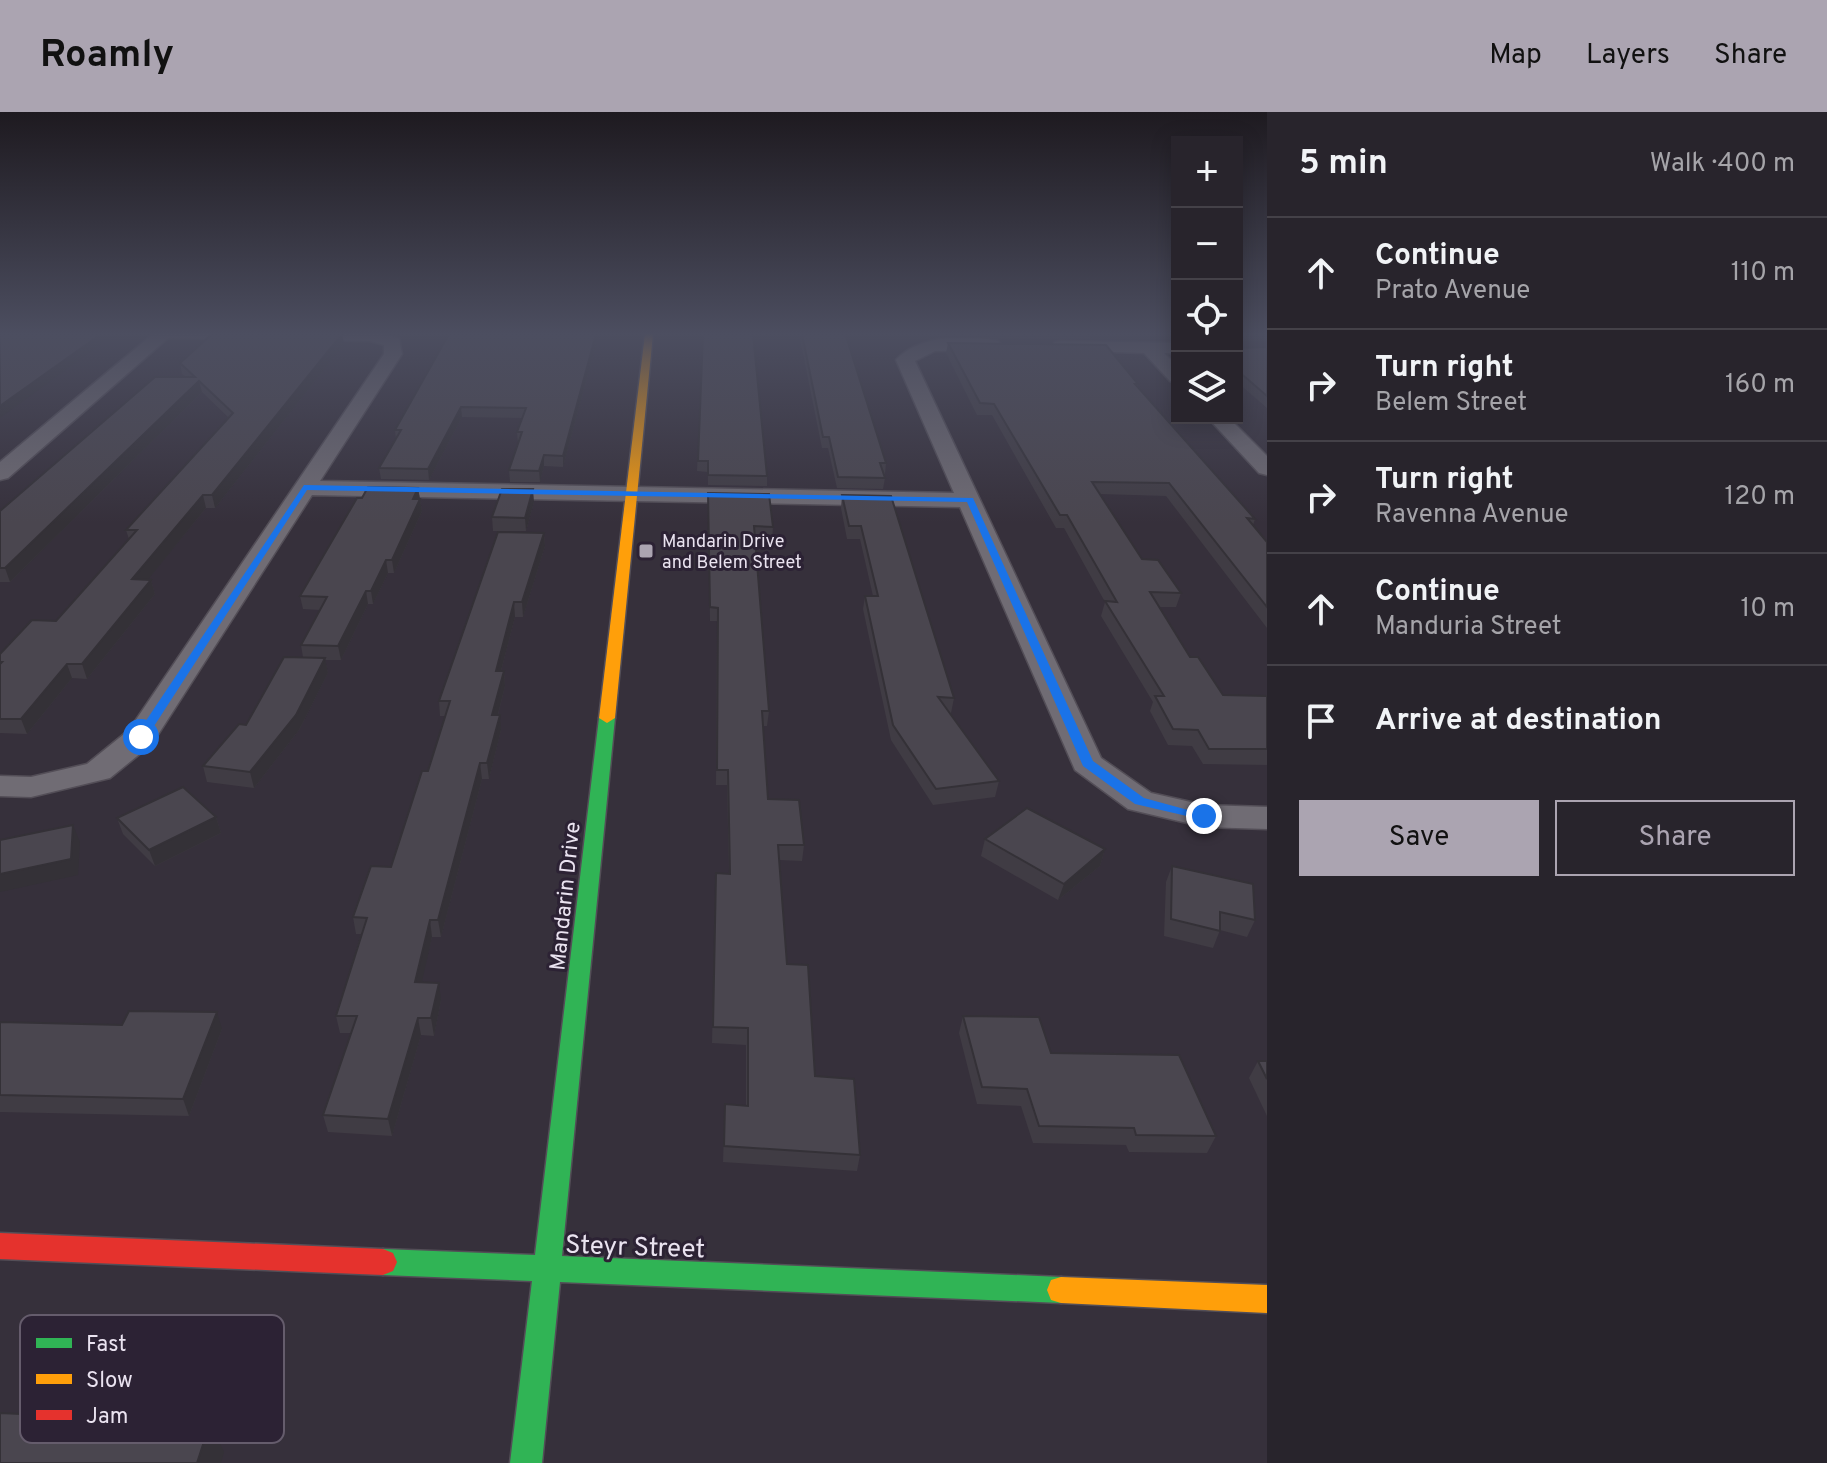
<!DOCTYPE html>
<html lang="en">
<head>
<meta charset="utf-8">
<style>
  :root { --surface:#28242c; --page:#302c34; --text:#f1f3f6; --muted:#a5a4a9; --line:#444148; --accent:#aba4b1 }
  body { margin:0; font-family:Overpass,sans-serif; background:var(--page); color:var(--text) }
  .controls { position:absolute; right:24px; top:24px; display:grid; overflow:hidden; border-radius:0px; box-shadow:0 4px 20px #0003 }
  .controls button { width:72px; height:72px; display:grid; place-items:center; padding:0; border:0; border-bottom:2px solid var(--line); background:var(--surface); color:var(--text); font:40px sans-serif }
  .stop { position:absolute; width:24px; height:24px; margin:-18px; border:6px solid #1a73e8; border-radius:50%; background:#fff }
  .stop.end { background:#1a73e8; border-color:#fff; box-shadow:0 2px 8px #0008 }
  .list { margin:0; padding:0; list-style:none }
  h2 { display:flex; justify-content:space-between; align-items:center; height:104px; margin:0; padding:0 32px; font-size:34px }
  h2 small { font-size:26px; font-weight:400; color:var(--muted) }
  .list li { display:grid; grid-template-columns:52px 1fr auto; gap:24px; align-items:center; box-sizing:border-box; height:112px; padding:0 32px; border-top:2px solid var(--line) }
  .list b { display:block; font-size:30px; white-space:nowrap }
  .list p { margin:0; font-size:26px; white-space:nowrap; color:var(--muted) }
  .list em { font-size:26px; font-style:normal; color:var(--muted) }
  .actions { display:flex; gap:16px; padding:24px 32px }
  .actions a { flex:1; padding:18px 0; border:2px solid var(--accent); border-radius:0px; text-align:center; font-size:28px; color:var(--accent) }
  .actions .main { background:var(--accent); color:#111 }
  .icon { flex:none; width:44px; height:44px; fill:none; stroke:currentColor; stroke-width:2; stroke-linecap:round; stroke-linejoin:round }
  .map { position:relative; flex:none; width:1267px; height:1351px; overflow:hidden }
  header { display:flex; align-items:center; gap:48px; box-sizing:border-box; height:112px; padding:0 40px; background:var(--accent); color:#111 }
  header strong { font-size:38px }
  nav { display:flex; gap:44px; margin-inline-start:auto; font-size:28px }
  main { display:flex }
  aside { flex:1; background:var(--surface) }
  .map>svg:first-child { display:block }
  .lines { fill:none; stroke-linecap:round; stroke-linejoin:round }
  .street-casing { stroke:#534e57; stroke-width:3 }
  .fast-casing { stroke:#534e57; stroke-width:3 }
  .slow-casing { stroke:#534e57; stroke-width:3 }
  .jam-casing { stroke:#534e57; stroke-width:3 }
  .street { fill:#706c74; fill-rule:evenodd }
  .fast { fill:#30b455; fill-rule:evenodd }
  .slow { fill:#ff9f0a; fill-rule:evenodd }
  .jam { fill:#e5322d; fill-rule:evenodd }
  .wall { fill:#403c44 }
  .shaded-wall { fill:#343137 }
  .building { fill:#4a464f; stroke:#343137; stroke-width:2 }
  .route { fill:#1a73e8 }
  .poi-dot { fill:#aba4b1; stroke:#2c2234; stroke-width:3 }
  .labels { text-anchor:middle; stroke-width:6; stroke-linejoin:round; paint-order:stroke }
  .far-poi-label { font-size:18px; fill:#eae3f0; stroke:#2c2234; text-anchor:start }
  .street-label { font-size:22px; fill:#eae3f0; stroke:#2c2234 }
  .near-street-label { font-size:26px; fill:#eae3f0; stroke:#2c2234 }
  .key { fill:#2c2234; stroke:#655c6c; stroke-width:2 }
  .key-label { font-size:22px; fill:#eae3f0 }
</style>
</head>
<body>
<header>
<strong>Roamly</strong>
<nav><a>Map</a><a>Layers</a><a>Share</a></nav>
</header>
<main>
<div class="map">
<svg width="1267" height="1351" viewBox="0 0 1267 1351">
  <rect width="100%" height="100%" fill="#36303b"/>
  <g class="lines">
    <defs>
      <g id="street">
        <path d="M153,222h228l18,4 3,16 -82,127 634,12 -58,-133c22,-25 72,-26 102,-19l3,4 -3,4 -6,1 -57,1 -20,10 186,397 50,35 53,12 63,2v22l-63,-2 -76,-18 -53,-39 -115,-263 -648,-12 -160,249 -42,34 -79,19 -31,-1v-20l31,1 56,-13 42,-34 255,-376v-9l-14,-4 -202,-3 -160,140 -8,2v-18z"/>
        <path d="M1061,229l116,2v10h-13l13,13v17l-7,-2 -26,-28 -89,-3 -3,-4 3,-4z"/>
        <path d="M1208,306h21l38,38v19l-8,-2z"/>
      </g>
      <path id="fast" d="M607,601l8,5 -53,538 499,21 10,3 4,10 -4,10 -10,3 -501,-21 -18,181h-32l22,-182 -149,-6 -10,-4 -4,-9 4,-9 10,-4 152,6 64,-537z"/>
      <g id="slow">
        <path d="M645,222h8l-38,384 -8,5 -8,-5z"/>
        <path d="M1061,1165l206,8v28l-206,-10 -10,-3 -4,-10 4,-10z"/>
      </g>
      <path id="jam" d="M0,1121l383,16 10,4 4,9 -4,9 -10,4 -383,-16z"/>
    </defs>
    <use href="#street" class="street-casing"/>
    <use href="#fast" class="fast-casing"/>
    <use href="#slow" class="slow-casing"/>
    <use href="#jam" class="jam-casing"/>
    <use href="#street" class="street"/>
    <use href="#fast" class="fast"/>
    <use href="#slow" class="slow"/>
    <use href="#jam" class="jam"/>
  </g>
  <g class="wall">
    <path d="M342,222l2,10 -129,164h-9l-59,72h4l4,14 -68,85 -15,-1 -45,56 -27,-1v-79l56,-33 73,-82 -3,-9 103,-112 -27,-26 -192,190h-10v-71l186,-134 -4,-3 -2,-11z"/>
    <path d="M599,222l-36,133 -19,-1 -4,16h-30l-1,-12 9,-27 -1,-11 5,-14 -60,-1 -33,63 -48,-1 -2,-11 17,-29 -1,-9z"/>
    <path d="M703,222l64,142v10l-59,-1v-13l-11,-1z"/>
    <path d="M799,222h70l-20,9 37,120 -1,11h-1l1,4 -2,11 -46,-1 -9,-40h-6z"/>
    <path d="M936,222h155l-1,5 -152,-1z"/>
    <path d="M1237,222h30v7h-29l2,7 27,-1v61l-30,-26z"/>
    <path d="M948,231l190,41v3l117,132 -2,6 14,17v86l-101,-132 -66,-2 42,65 39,34 -5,14h-17l31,50 33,38 44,1v69l-64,-1 -11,-18 -24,-1 -18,-34 3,-9 -52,-86 4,-14 -41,-74h-8l-64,-113h-15l-31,-62z"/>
    <path d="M418,376l4,23 -28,62h-6l-15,31h-5l-27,56h-16l3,13 -29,57 -45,58 -47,-6 -4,-16 43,-41 57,-68 -2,-12 19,-35 -17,-1 -3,-13 62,-98z"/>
    <path d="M708,381l65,34 -1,13 -17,-1 14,172 -2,15h-4l5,73 36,46 -2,16 -23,-1 8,104 28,112 45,79 -3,16 -134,-9 2,-58 21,2v-61l-34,-2 4,-170 13,1 -2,-89h-11l1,-164h-7z"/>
    <path d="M842,383l49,1 63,202 -3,15h-2l50,68 -4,16 -62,8 -42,-65 -28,-131 2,-13h8l-13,-57h-13l-6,-31z"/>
    <path d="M534,390l-8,29h-33l-1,-14z"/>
    <path d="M544,421l1,13 -22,71h-8l-14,54h3l1,15 -7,29 3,15 -12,49h-7l-41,158h-9l-11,45 20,18 -7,36 -13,-1 -29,101 -64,-4 -5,-17 28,-82h-11l-4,-17 25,-82h-5l-3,-17 38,-50 37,-96 18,-55h-6l-1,-15z"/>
    <path d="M216,705l5,16 -66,33 -32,-32 -6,-16z"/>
    <path d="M985,727l120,10 -5,17 -42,34 -77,-44z"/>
    <path d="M1172,754l83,54 -8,17 -27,-7 -7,18 -49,-12 2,-54z"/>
    <path d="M963,904l88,37 165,83 -9,17 -78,-1 -3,-7 -93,-2 -12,-37 -44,-2 -18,-71z"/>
    <path d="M0,910l222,7 -33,87 -189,-4z"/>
    <path d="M1258,949h9v55l-18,-38z"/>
  </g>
  <g class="shaded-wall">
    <path d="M101,222h14l-115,84v-12z"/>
    <path d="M342,222l2,10 -129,164 -3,-13z"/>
    <path d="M596,222h3l-36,133v-11z"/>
    <path d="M852,222h17l-23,11v-9z"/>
    <path d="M199,269l3,11 -192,190 -5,-14z"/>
    <path d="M461,295l1,10 -33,63 -1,-11z"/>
    <path d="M544,343v11l-4,16 -1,-11z"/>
    <path d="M418,376l2,12 -7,-1z"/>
    <path d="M533,377l1,13 -8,29 -1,-13z"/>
    <path d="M203,383l3,13 -69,85 -5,-14z"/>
    <path d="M420,387l2,12 -28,62 -2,-13z"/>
    <path d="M544,421l1,13 -22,71 -1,-15z"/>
    <path d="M386,448l2,13 -15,31 -2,-13z"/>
    <path d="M151,468l4,14 -68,85 -5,-15z"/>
    <path d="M366,479l2,13 -27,56 -3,-14z"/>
    <path d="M514,490l1,15 -18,69 -1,-15z"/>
    <path d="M325,546l3,15 -29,57 -45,58 -4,-16z"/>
    <path d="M67,552l5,14 -45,56 -6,-15z"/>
    <path d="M504,559l1,15 -11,44 -2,-15z"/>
    <path d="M500,603l1,15 -12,49 -2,-16z"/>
    <path d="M480,651l2,16 -41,158 -3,-17z"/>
    <path d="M216,705l5,16 -66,33 -6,-16z"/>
    <path d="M73,713l7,17 -2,33 -78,17v-18z"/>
    <path d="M1105,737l-5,17 -42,34 6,-16z"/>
    <path d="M430,808l2,17 -14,62 -3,-17z"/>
    <path d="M439,871l2,17 -7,36 -3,-18z"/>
    <path d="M217,900l5,17 -33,87 -6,-17z"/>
    <path d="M418,906l3,17 -29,101 -4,-17z"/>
    <path d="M210,1311l14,29 -3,11h-24z"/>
  </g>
  <g class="building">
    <path d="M0,222h101l-101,72z"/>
    <path d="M212,222h130l-130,161h-9l-71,84 19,1 -69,84h-15l-46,55h-21v-55l2,-2h-2v-8l32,-34 24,1 81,-91h-11l107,-117 -34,-32 -194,187h-5v-57l155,-134h40l-15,-14z"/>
    <path d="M449,222h147l-33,122 -19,-1 -5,16 -30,-1 13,-38h-5l9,-24 -65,-1 -33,62 -49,-1 22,-38h-6z"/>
    <path d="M703,222h50l14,142 -59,-1v-14h-10z"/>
    <path d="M802,222h50l-6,2 40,127h-6l5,15 -47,-1 -9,-40h-6z"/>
    <path d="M1237,224l3,12 27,-1v49l-30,-26z"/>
    <path d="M948,231l158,2 32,39h-3l120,135 -8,-1 20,24v65l-98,-124 -77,-1 50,77 16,1 23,33 -31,-1 40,65h8l25,38 44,1v53h-58l-11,-19 -25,-1 -18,-33h9l-59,-95 12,1 -50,-87h-7l-66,-111 -14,-1z"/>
    <path d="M368,375l50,1 -5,11h7l-28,61h-6l-15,31h-5l-28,55 -37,-1 26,-48 -27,-1 57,-98h5z"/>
    <path d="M502,377h31l-8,29 -33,-1z"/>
    <path d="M708,381l61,1 4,33 -19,-1 15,185h-7l6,88 31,1 5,45h-26l9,119 21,1 7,111 39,3 6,76 -136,-9 1,-42 23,2v-78l-35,-1 3,-154 14,1 -2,-104h-11l1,-162 -8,-1z"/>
    <path d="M842,383l49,1 63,202 -16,-1 61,84 -63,8 -43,-64 -28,-129h13l-17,-70h-12z"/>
    <path d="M498,420l46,1 -22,69h-8l-18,69h8l-12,44h8l-13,48h-7l-42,157h-8l-15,62 24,1 -8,35h-13l-30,101 -65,-4 34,-99h-21l31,-98 -14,-1 18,-51 20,1 31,-96h6l22,-70h-11z"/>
    <path d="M284,545l41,1 -29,57 -46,57 -47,-6 36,-42 7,1z"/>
    <path d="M183,675l33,30 -67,33 -32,-32z"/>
    <path d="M1027,696l78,41 -41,35 -79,-45z"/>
    <path d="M73,713l-2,34 -71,15v-34z"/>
    <path d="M1172,754l81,18 2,36 -35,-8v19l-49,-12z"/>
    <path d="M129,899l88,1 -34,87 -183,-4v-73l122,3z"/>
    <path d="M963,904l76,1 12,36 128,2 37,81 -80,-1 -2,-7 -95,-2 -12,-37 -45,-2z"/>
    <path d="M1258,949h9v18z"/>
    <path d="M0,1301l210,10 -13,40h-197z"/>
  </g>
  <linearGradient id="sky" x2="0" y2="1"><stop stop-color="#1e1a20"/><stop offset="0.54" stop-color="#4c4e60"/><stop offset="1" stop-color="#4c4e60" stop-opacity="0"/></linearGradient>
  <rect width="1267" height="411" fill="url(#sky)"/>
  <path class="route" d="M304,373l669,13 120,263 51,37 66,18 -6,4 -69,-16 -52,-38 -116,-264 -660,-12 -160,247 -11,2 -1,-2z"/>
  <rect class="poi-dot" x="638" y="431" width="16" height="16" rx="4"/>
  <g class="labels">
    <g class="far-poi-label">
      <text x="662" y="435">Mandarin Drive<tspan x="662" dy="21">and Belem Street</tspan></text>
    </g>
    <g class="street-label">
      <text transform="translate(564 784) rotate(-84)" y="8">Mandarin Drive</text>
    </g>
    <g class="near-street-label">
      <text transform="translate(635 1134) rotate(2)" y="9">Steyr Street</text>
    </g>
  </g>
  <rect x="20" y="1203" width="264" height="128" rx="12" class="key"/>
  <rect x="36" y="1226" width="36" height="10" fill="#30b455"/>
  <rect x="36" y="1262" width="36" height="10" fill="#ff9f0a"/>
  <rect x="36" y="1298" width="36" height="10" fill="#e5322d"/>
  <g class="key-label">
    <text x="86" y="1239">Fast</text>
    <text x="86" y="1275">Slow</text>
    <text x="86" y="1311">Jam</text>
  </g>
</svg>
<div class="controls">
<button>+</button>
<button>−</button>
<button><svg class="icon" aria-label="locate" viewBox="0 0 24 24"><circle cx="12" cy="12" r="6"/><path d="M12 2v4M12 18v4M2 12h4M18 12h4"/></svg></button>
<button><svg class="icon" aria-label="layers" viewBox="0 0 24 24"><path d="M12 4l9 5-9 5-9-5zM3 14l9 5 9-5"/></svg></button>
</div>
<div class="stop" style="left:141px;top:625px"></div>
<div class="stop end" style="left:1204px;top:704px"></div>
</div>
<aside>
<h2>5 min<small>Walk · 400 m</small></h2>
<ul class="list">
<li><svg class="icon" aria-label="ahead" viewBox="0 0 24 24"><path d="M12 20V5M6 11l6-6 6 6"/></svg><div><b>Continue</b><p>Prato Avenue</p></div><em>110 m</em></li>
<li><svg class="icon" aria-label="right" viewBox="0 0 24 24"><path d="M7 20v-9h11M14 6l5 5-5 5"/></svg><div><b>Turn right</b><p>Belem Street</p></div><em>160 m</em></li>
<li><svg class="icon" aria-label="right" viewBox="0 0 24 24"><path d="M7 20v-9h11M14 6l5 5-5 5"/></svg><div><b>Turn right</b><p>Ravenna Avenue</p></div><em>120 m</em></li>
<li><svg class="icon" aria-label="ahead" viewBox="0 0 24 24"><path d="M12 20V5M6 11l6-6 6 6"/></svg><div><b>Continue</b><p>Manduria Street</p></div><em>10 m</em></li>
<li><svg class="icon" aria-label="arrive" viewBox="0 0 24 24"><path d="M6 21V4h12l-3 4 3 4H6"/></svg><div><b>Arrive at destination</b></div></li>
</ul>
<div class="actions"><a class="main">Save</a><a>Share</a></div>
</aside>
</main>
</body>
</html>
